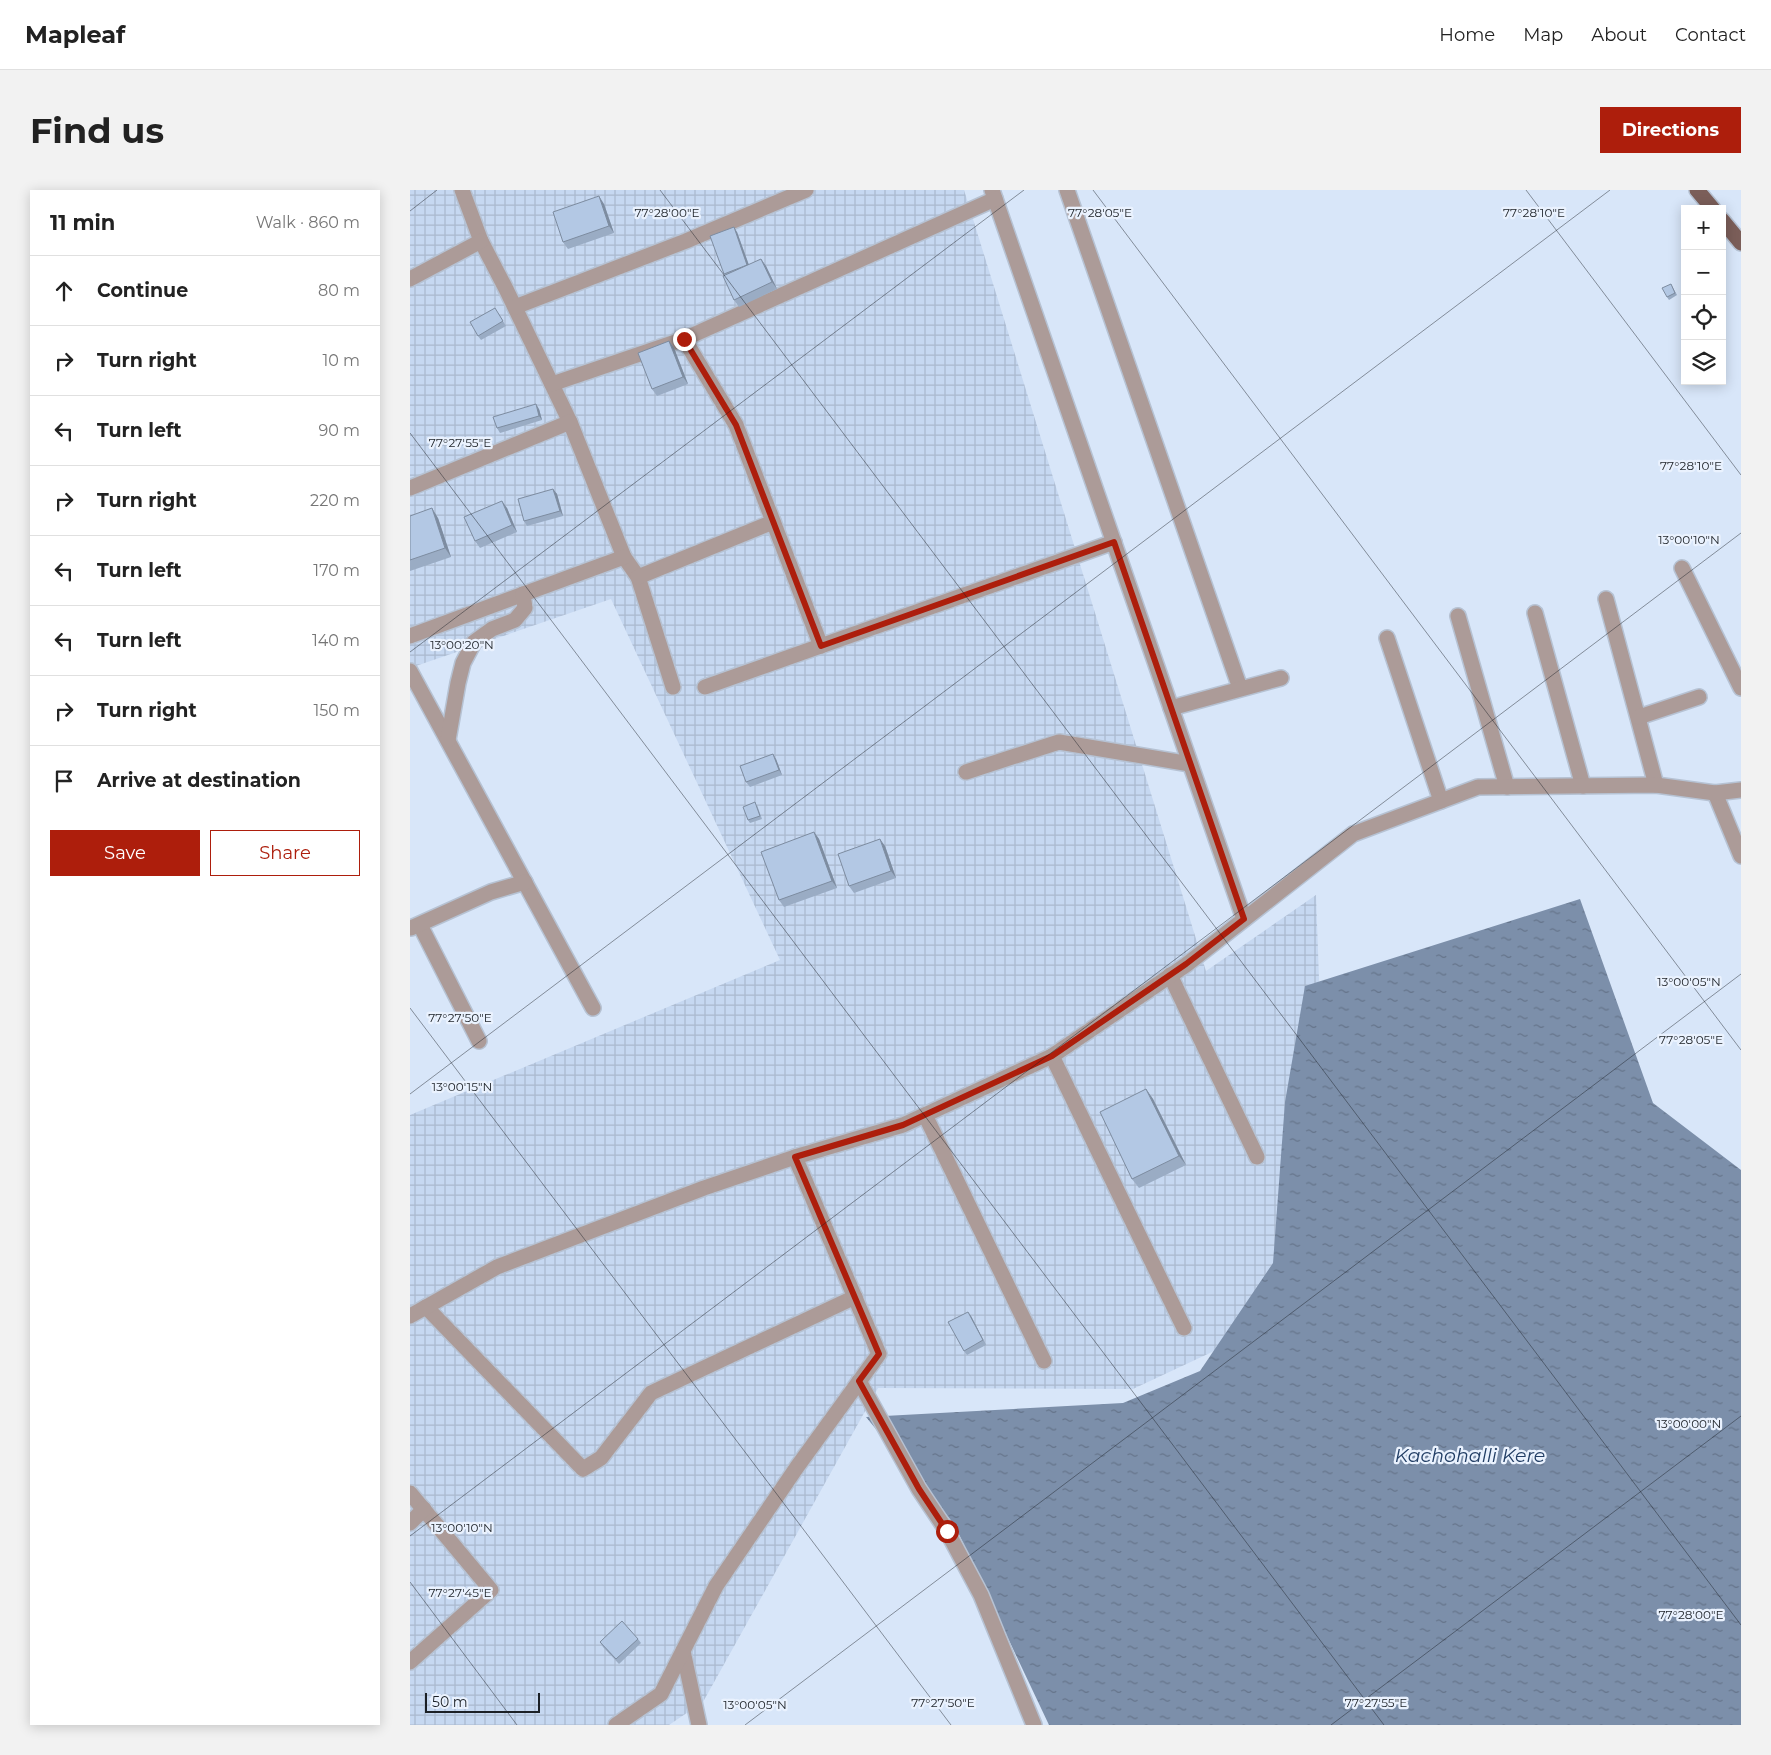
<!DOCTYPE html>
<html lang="en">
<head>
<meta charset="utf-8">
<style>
  :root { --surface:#fff; --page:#f2f2f2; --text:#222; --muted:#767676; --line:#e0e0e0; --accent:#ad1e0c }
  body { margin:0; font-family:Montserrat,sans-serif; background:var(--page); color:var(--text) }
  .controls { position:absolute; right:15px; top:15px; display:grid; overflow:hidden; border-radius:0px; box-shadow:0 2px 12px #0003 }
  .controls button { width:45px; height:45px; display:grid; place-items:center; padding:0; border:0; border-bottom:1px solid var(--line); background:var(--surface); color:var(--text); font:25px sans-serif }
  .scale { position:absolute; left:15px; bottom:12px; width:115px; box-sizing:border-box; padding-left:5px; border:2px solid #1b2026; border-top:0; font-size:14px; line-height:18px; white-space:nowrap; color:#1b2026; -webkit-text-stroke:4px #eaf2fe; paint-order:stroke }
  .stop { position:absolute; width:15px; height:15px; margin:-11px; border:4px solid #ad1e0c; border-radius:50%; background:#fff }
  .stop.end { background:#ad1e0c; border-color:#fff; box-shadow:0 1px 5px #0008 }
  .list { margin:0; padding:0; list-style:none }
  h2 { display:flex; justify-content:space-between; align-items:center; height:65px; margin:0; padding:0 20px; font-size:21px }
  h2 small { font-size:16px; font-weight:400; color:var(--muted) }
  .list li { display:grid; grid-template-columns:32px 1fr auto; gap:15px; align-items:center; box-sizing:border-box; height:70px; padding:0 20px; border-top:1px solid var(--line) }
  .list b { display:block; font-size:19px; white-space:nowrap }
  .list em { font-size:16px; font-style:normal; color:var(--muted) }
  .actions { display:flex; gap:10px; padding:15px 20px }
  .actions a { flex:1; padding:11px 0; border:1px solid var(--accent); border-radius:0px; text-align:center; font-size:18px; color:var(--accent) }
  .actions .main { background:var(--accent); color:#fff }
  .icon { flex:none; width:28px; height:28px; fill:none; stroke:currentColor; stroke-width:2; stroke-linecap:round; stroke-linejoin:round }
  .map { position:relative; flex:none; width:1331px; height:1535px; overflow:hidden; border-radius:0px }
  header { display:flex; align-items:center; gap:30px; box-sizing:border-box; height:70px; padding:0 25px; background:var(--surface); border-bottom:1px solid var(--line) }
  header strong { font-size:24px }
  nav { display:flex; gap:28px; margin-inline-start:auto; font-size:18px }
  .intro { display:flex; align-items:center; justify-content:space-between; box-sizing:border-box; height:120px; padding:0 30px }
  h1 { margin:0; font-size:35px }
  .button { padding:12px 22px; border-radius:0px; background:var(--accent); color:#fff; font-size:18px; font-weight:700 }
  main { display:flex; gap:30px; padding:0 30px }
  aside { flex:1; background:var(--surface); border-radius:0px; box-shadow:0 2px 12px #0003 }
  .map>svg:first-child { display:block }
  .industrial { fill:url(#industrial-grid) }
  .water { fill:url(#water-ripples) }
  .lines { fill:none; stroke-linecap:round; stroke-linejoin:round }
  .minor-casing { stroke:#b6c2d3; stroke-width:18 }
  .major-casing { stroke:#b6c2d3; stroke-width:18 }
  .minor { stroke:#ac9b98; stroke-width:15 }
  .major { stroke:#7b5e59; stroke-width:15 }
  .wall { fill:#9aacc4 }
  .shaded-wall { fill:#7d8ca0 }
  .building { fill:#b3c8e4; stroke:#7d8ca0 }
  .route { stroke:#ad1e0c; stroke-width:6 }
  .ticks { fill:none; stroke:#1b2026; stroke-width:1; stroke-opacity:0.45 }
  .labels { text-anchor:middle; stroke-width:4.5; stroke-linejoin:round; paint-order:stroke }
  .water-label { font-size:19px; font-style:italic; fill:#223e65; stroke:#eaf2fe }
  .ticks-label { font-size:12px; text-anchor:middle; fill:#1b2026; stroke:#eaf2fe; stroke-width:4.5; stroke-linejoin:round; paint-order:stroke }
</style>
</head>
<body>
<header>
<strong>Mapleaf</strong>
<nav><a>Home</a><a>Map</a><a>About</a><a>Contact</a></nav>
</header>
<div class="intro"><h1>Find us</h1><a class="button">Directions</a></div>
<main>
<aside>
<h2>11 min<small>Walk · 860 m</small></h2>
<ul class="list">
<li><svg class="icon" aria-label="ahead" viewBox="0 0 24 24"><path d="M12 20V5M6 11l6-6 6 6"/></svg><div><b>Continue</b></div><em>80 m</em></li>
<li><svg class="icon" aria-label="right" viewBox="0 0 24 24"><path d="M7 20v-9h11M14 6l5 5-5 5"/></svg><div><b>Turn right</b></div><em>10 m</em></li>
<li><svg class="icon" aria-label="left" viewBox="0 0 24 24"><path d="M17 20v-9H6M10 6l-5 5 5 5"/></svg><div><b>Turn left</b></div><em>90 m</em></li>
<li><svg class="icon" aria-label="right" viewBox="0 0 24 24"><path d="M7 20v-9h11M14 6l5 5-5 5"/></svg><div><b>Turn right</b></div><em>220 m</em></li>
<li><svg class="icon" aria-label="left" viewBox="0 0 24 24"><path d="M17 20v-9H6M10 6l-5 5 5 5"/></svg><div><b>Turn left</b></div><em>170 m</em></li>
<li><svg class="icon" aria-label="left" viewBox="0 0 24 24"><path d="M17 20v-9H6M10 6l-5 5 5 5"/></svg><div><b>Turn left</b></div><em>140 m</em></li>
<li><svg class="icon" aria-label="right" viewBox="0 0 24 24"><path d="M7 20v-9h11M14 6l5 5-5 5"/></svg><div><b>Turn right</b></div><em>150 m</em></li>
<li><svg class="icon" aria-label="arrive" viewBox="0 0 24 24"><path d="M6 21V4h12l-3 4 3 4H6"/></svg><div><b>Arrive at destination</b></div></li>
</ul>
<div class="actions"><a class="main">Save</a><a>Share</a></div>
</aside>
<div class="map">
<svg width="1331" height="1535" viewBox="0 0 1331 1535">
  <defs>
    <pattern id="industrial-grid" width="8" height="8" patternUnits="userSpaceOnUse" patternTransform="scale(1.25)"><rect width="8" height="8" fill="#c6d8f1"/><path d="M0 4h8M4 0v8" fill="none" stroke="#aab9ce"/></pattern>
    <pattern id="water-ripples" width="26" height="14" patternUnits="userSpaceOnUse" patternTransform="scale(1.25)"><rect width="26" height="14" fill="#7c8faa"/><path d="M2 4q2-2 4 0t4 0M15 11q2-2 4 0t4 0" fill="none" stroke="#65748a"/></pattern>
  </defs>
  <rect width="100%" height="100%" fill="#d8e6f9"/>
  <path class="industrial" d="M0,0h554l242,781 110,-76 3,84 -26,263 -66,103 -94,44 -255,-1 -175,314 -34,23h-259v-610l370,-155 -169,-361 -201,69z"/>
  <path class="water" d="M1170,709l73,204 88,67v555h-692l-95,-201 -88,-107 257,-14 77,-32 73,-108 12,-161 20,-116z"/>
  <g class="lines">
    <defs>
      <g id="minor">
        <path d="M52,0l19,51 25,48 64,133 54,135 14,20 35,110"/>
        <path d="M582,0l252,729"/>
        <path d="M657,0l173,498"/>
        <path d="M0,89l71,-38"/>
        <path d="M105,117l171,-66 120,-51"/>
        <path d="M274,149l52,86 85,221"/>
        <path d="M142,194l132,-45 311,-140"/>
        <path d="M0,298l160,-66"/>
        <path d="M1272,378l59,120"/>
        <path d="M228,387l135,-55"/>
        <path d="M1196,409l50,186"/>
        <path d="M1125,423l48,173"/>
        <path d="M1048,426l49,171"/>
        <path d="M0,446l214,-79"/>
        <path d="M977,448l54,163"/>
        <path d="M0,481l183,337"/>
        <path d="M295,497l409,-145"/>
        <path d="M761,518l110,-30"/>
        <path d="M1229,527l60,-20"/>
        <path d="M38,550l10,-57 5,-20 11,-21 18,-13 23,-9 10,-12 -2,-14"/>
        <path d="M556,582l93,-30 131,22"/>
        <path d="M1305,603l26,63"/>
        <path d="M10,735l59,116"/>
        <path d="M1,738l80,-36 34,-10"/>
        <path d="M760,785l87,182"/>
        <path d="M642,866l132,272"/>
        <path d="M515,925l119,246"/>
        <path d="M16,1117l157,162 18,-11 50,-65 204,-96"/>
        <path d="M0,1126l87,-49 207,-79 91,-31 108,-32 149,-69 134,-91 167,-131 125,-47 178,-2 59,8 26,-3"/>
        <path d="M449,1191l60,108 28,42 34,64 53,130"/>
        <path d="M0,1303l81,97 -81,72"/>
        <path d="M0,1333l14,-14"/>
        <path d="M273,1461l16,74"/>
        <path d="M206,1535l45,-31 55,-108 81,-119 82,-113 -84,-197"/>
      </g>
      <g id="major">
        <path d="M1287,0l16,19"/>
        <path d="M1312,30l19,23"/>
      </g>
    </defs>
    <use href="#minor" class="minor-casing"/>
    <use href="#major" class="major-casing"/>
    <use href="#minor" class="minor"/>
    <use href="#major" class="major"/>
  </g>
  <g class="wall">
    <path d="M194,14l10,29 -46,16 -5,-7z"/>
    <path d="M327,42l12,33 12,-6 5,7 11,23 -38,18 -5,-7 -10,-26z"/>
    <path d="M1262,96l5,9 -8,5 -2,-3z"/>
    <path d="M88,123l8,13 -25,14 -3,-4z"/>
    <path d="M259,151l5,7 14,36 -31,12 -5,-7z"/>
    <path d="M129,219l3,11 -42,13 -3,-5z"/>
    <path d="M143,299l4,5 6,22 -36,10 -3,-5z"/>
    <path d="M97,318l10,24 -37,16 -5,-7z"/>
    <path d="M0,326l28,2 13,39 -41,14z"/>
    <path d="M366,569l6,16 -32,12 -4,-5z"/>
    <path d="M347,615l5,14 -12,4 -2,-3z"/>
    <path d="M404,642l5,7 18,49 -53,19 -5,-7z"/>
    <path d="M475,656l11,32 -42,15 -5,-7z"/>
    <path d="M736,899l7,10 33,66 -47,23 -7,-9z"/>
    <path d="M561,1126l15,29 -19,10 -3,-4z"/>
    <path d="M228,1449l3,4 -22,21 -16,-17 -3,-5z"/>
  </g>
  <g class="shaded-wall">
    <path d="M189,6l5,8 10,29 -5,-7z"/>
    <path d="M324,37l3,5 14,39 -4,-5z"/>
    <path d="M351,69l5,7 11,23 -5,-7z"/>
    <path d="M259,151l5,7 14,36 -5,-7z"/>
    <path d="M126,214l3,5 3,11 -3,-4z"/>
    <path d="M143,299l4,5 6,22 -3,-5z"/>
    <path d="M92,311l5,7 10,24 -5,-7z"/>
    <path d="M22,318l6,10 13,39 -6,-9z"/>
    <path d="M363,564l3,5 6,16 -3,-5z"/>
    <path d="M404,642l5,7 18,49 -5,-7z"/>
    <path d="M470,649l5,7 11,32 -5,-7z"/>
    <path d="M736,899l7,10 33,66 -7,-9z"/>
    <path d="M558,1122l3,4 15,29 -3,-5z"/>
  </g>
  <g class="building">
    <path d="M189,6l10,30 -46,16 -10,-30z"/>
    <path d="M324,37l13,38 -23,9 -14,-38z"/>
    <path d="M351,69l11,23 -38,18 -11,-24z"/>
    <path d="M1261,94l4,9 -8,4 -5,-9z"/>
    <path d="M85,118l8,13 -25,15 -8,-14z"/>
    <path d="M259,151l14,36 -31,12 -14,-36z"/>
    <path d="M126,214l3,12 -42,12 -4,-11z"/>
    <path d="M143,299l7,22 -36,10 -6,-22z"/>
    <path d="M92,311l10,24 -37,16 -11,-24z"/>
    <path d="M22,318l13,40 -35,12v-44z"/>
    <path d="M363,564l6,16 -33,12 -6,-16z"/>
    <path d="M345,612l5,14 -12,4 -5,-13z"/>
    <path d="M404,642l18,49 -53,19 -18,-48z"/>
    <path d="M470,649l11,32 -42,15 -11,-32z"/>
    <path d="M736,899l33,67 -47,23 -32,-67z"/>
    <path d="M558,1122l15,28 -19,11 -16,-29z"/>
    <path d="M212,1431l16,18 -22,20 -16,-17z"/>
  </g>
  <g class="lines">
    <path class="route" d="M274,149l52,86 85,221 293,-104 130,377 -58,45 -134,92 -149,69 -108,32 84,197 -20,27 60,108 28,42"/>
  </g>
  <path class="ticks" d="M250,0l1081,1435M683,0l648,860M1116,0l215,285M0,21l27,-21M0,243l974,1292M0,462l614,-462M0,818l541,717M0,904l1200,-904M0,1346l1331,-1003M0,1392l107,143M335,1535l996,-751M921,1535l410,-309"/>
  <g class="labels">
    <g class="water-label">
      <text x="1060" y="1272">Kachohalli Kere</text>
    </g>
  </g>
  <g class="ticks-label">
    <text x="257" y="27">77°28'00"E</text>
    <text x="690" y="27">77°28'05"E</text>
    <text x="1124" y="27">77°28'10"E</text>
    <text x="50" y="257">77°27'55"E</text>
    <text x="1281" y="280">77°28'10"E</text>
    <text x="1279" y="354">13°00'10"N</text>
    <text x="52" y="459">13°00'20"N</text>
    <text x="1279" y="796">13°00'05"N</text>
    <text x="50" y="832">77°27'50"E</text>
    <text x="1281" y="854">77°28'05"E</text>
    <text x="52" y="901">13°00'15"N</text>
    <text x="1279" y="1238">13°00'00"N</text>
    <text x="52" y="1342">13°00'10"N</text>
    <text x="50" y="1407">77°27'45"E</text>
    <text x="1281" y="1429">77°28'00"E</text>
    <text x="533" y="1517">77°27'50"E</text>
    <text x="966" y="1517">77°27'55"E</text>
    <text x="345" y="1519">13°00'05"N</text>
  </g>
</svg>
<div class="controls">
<button>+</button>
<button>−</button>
<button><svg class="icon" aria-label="locate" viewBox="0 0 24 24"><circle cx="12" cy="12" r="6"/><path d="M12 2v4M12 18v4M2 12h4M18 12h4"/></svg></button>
<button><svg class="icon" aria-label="layers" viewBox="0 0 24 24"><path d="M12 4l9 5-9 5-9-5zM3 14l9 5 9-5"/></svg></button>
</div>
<div class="scale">50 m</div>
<div class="stop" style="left:537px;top:1341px"></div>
<div class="stop end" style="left:274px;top:149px"></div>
</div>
</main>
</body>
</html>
